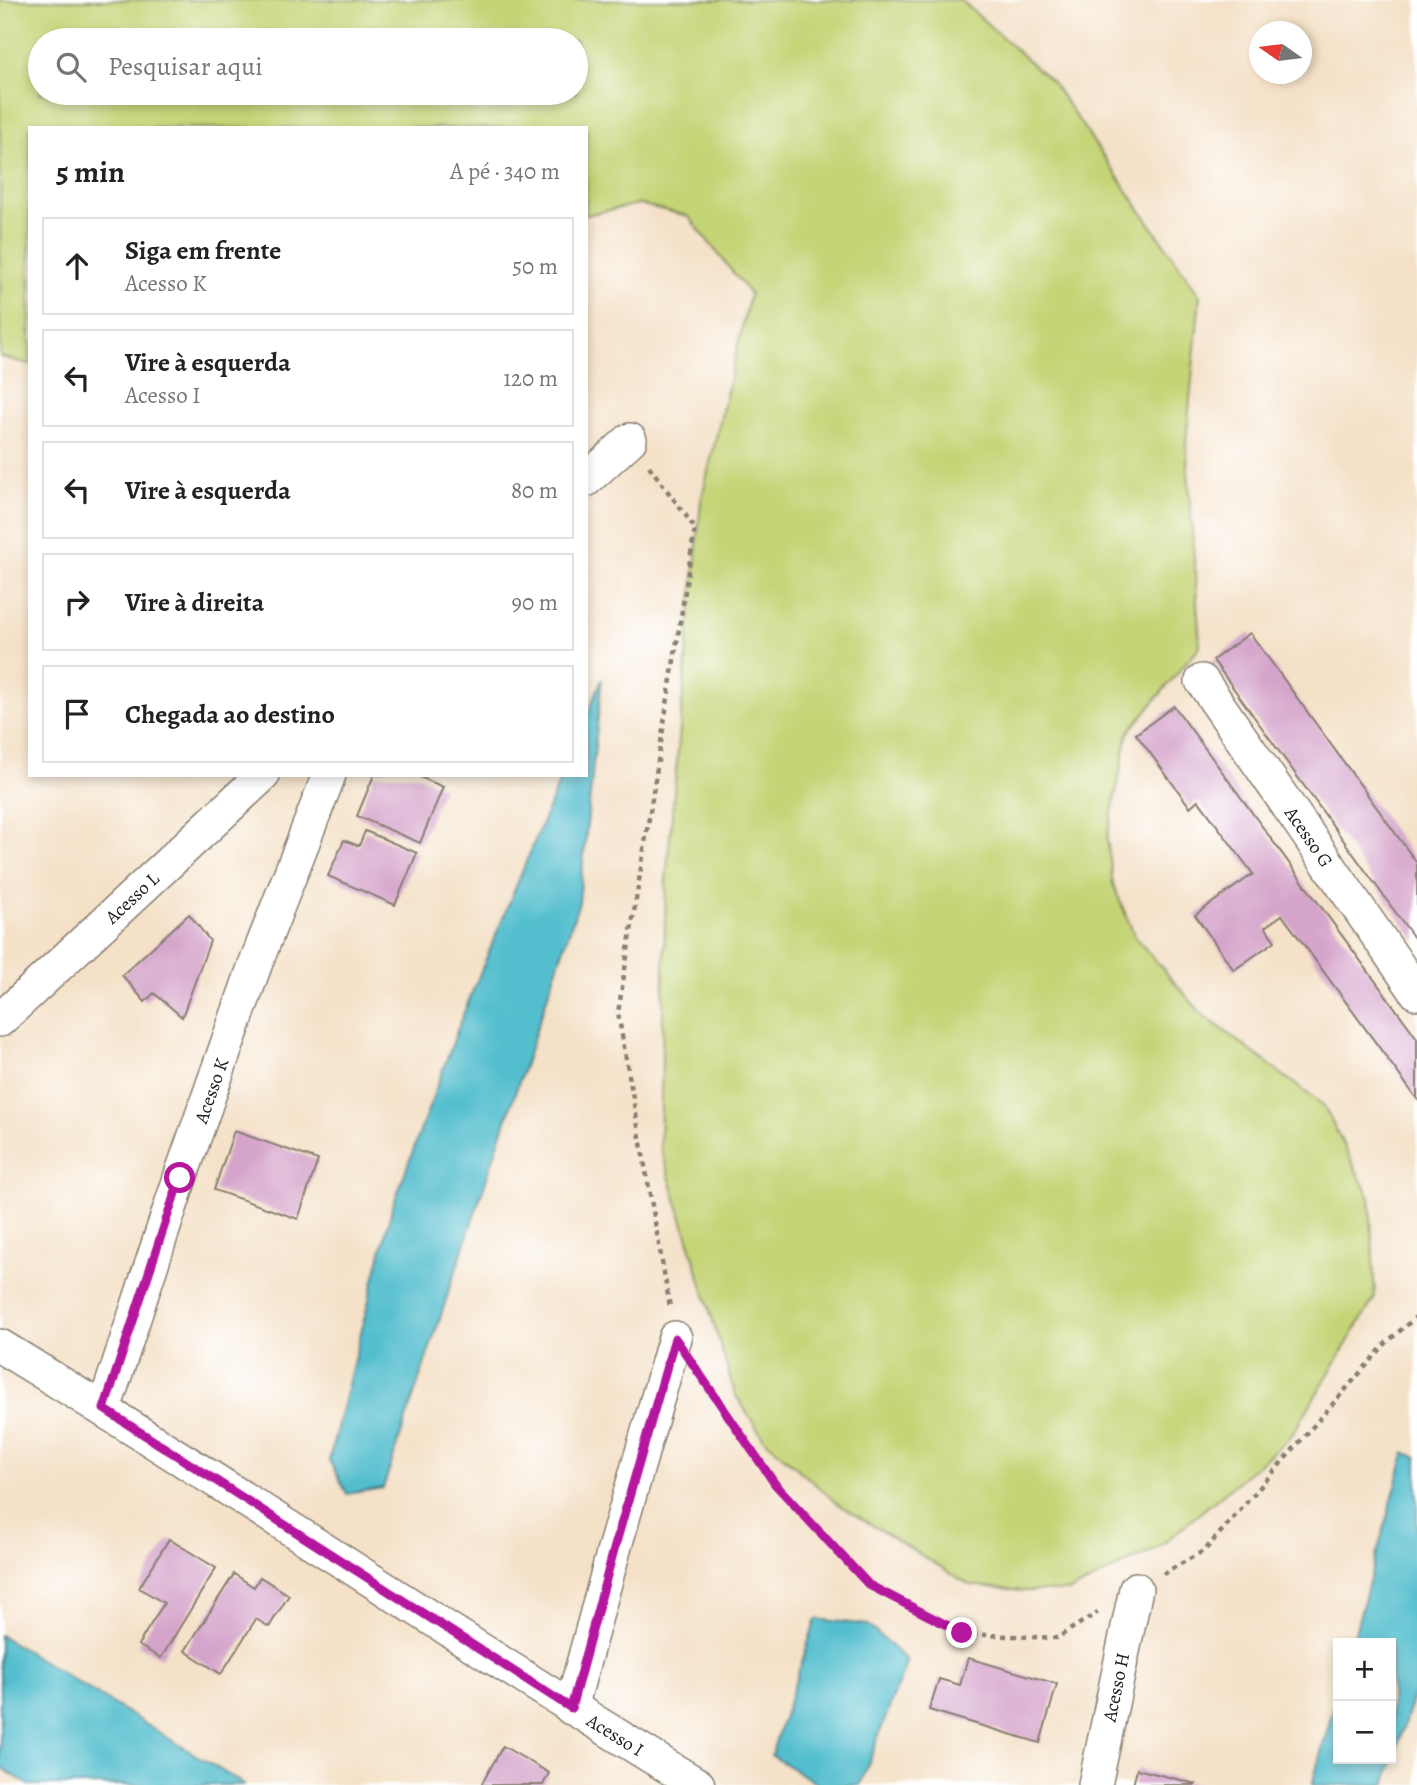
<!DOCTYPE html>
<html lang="pt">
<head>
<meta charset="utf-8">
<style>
  :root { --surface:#fff; --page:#f2f2f2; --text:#222; --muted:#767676; --line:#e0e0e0 }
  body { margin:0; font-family:Alegreya,serif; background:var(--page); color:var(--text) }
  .controls { position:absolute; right:21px; bottom:21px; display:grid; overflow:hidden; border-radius:0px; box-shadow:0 4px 10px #0003 }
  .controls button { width:63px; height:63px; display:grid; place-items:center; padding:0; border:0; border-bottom:2px solid var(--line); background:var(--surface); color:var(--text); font:35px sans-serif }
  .compass { position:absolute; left:1249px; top:21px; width:63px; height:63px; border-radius:50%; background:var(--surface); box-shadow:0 4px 10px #0003; rotate:284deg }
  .stop { position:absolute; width:21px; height:21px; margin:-16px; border:5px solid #b5179e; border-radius:50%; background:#fff }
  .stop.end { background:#b5179e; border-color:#fff; box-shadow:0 2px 7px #0008 }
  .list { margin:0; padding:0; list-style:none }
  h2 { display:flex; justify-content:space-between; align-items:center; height:91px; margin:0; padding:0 28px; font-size:30px }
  h2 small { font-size:23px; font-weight:400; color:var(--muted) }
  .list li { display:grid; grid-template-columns:46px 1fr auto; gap:21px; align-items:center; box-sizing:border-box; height:98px; margin:0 14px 14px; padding:0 14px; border:2px solid var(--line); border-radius:0px }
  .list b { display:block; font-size:26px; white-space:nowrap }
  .list p { margin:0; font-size:23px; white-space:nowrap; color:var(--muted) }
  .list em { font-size:23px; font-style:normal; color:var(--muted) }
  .icon { flex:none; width:38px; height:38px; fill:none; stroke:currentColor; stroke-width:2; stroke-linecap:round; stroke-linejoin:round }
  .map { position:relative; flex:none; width:1417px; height:1785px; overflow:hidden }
  .search { position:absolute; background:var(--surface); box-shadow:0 4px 10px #0003; left:28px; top:28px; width:560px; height:77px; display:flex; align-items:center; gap:18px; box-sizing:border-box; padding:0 24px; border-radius:38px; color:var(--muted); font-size:26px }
  .panel { position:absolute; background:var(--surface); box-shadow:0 4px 10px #0003; left:28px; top:126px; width:560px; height:651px; border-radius:0px }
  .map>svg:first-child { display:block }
  .green { fill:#c5d476; stroke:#707849; stroke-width:2; fill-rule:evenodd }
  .water { fill:#53bece; stroke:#386d75; stroke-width:2 }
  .building { fill:#d5a4cb }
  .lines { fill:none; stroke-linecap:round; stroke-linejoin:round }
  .street-casing { stroke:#887e72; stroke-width:36 }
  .path { stroke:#887e72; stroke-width:4.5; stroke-dasharray:5 5; stroke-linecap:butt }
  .street { stroke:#fff; stroke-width:33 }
  .route { stroke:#b5179e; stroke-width:9 }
  .labels { text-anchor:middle; stroke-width:5; stroke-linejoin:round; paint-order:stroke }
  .street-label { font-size:19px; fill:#1c1c1c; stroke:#fff }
</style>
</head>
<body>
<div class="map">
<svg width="1417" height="1785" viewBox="0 0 1417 1785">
  <rect width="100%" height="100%" fill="#fff"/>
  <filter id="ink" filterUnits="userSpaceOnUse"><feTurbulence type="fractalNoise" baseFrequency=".0143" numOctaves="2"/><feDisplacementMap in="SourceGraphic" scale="14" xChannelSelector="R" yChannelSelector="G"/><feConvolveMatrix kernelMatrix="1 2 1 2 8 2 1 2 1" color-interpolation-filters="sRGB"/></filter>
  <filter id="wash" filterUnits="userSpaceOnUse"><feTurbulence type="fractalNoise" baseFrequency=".00686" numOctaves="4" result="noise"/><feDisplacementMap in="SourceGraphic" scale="28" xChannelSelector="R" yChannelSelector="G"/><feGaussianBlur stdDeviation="1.57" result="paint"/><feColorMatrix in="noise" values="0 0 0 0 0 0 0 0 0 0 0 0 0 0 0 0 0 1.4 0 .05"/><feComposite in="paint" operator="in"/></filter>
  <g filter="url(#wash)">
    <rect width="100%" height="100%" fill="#f4e1c7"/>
    <path class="green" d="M0,0h961l91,82 148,214 -14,146 14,204 -72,87 -21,105 6,46 22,53 67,77 122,92 46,92 5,99 -85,141 -131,109 -88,44h-50l-51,-6 -131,-80 -75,-66 -29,-45 -75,-248 6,-266 35,-379 49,-207 -62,-78 -49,-12 -53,11v-87h-556v236l-30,-7zM40,40h536v53h-536z"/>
    <g class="water">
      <path d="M602,679l-23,223 -196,586 -36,6 -18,-34 63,-252 72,-196 98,-237h24v-57z"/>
      <path d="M1405,1453l12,4v227l-32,101h-73l26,-94v68h53v-116h-39z"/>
      <path d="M816,1619l52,6 39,36 -47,124h-41l-48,-30z"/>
      <path d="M0,1635l245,150h-216l-29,-18z"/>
    </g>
    <g id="blocks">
      <g class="building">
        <path d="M1250,633l167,230v79l-204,-282z"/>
        <path d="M1174,706l243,332v61l-135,-184 -17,12 10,14 -41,29 -39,-55 58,-41 -55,-74 -8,7 -54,-73z"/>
        <path d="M374,775h42l27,12 -23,56 -63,-27z"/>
        <path d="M365,831l52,22 -22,52 -67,-29 16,-36 15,6z"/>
        <path d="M189,914l21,27 -28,76 -28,-24 -9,9 -23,-27z"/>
        <path d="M234,1131l84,29 -20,59 -84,-29z"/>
        <path d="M169,1539l47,29 -55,90 -23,-13 26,-42 -25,-15z"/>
        <path d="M234,1574l20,13 6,-10 29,18 -20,32 -13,-8 -35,55 -36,-23z"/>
        <path d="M968,1658l89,26 -17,59 -111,-33 10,-31 21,6z"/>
        <path d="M503,1746l46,27 -6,12h-62z"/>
        <path d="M1137,1769l59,15 -1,1h-62z"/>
      </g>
    </g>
  </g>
  <g filter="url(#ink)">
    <use href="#blocks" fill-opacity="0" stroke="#887e72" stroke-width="2"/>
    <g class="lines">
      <defs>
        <g id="street">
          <path d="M586,480l44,-40"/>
          <path id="s1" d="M1202,681l215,312"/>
          <path id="s2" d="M0,1020l263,-245"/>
          <path id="s3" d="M0,1346c235,143 463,297 698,439"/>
          <path id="s4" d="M104,1409l76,-231 75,-213 74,-190"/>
          <path d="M571,1708l44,-162 60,-208"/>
          <path id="s5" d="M1095,1785l41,-196"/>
        </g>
      </defs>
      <use href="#street" class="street-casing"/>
      <g class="path">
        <path d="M649,466l46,62 -77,485 52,294"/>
        <path d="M698,1371l77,113 94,101 93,49 95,4 41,-26"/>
        <path d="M1163,1574l42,-24 182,-208 30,-26"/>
      </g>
      <use href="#street" class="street"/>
    </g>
  </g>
  <g class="lines" filter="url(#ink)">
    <path class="route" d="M180,1178l-76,231 467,299 44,-162 60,-208 100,146 94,101 93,48"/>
  </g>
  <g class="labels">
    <g class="street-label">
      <text dy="7" stroke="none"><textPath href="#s1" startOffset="189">Acesso G</textPath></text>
      <text dy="7" stroke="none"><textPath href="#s2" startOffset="180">Acesso L</textPath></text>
      <text dy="7" stroke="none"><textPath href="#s4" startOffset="336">Acesso K</textPath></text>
      <text dy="7" stroke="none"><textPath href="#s5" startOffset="100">Acesso H</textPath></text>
      <text dy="7" stroke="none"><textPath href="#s3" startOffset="728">Acesso I</textPath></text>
    </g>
  </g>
</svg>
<div class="controls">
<button>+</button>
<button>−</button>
</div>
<svg class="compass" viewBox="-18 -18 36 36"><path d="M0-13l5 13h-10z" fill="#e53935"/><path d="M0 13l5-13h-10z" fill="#767676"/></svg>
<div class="stop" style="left:180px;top:1178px"></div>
<div class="stop end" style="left:962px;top:1633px"></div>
<div class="search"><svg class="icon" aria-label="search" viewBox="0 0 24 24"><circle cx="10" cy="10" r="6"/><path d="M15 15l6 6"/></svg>Pesquisar aqui</div>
<section class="panel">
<h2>5 min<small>A pé · 340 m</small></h2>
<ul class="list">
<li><svg class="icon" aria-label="ahead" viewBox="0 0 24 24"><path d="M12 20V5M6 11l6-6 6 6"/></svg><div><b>Siga em frente</b><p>Acesso K</p></div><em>50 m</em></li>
<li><svg class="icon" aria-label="left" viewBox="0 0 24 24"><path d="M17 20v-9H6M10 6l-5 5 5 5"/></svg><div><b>Vire à esquerda</b><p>Acesso I</p></div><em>120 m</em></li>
<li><svg class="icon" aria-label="left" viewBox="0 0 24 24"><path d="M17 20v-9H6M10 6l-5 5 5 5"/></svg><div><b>Vire à esquerda</b></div><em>80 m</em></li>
<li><svg class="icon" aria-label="right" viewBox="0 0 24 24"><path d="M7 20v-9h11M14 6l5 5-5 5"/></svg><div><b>Vire à direita</b></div><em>90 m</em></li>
<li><svg class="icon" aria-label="arrive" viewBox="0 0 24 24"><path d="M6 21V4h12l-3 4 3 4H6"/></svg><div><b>Chegada ao destino</b></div></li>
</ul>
</section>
</div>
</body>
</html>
